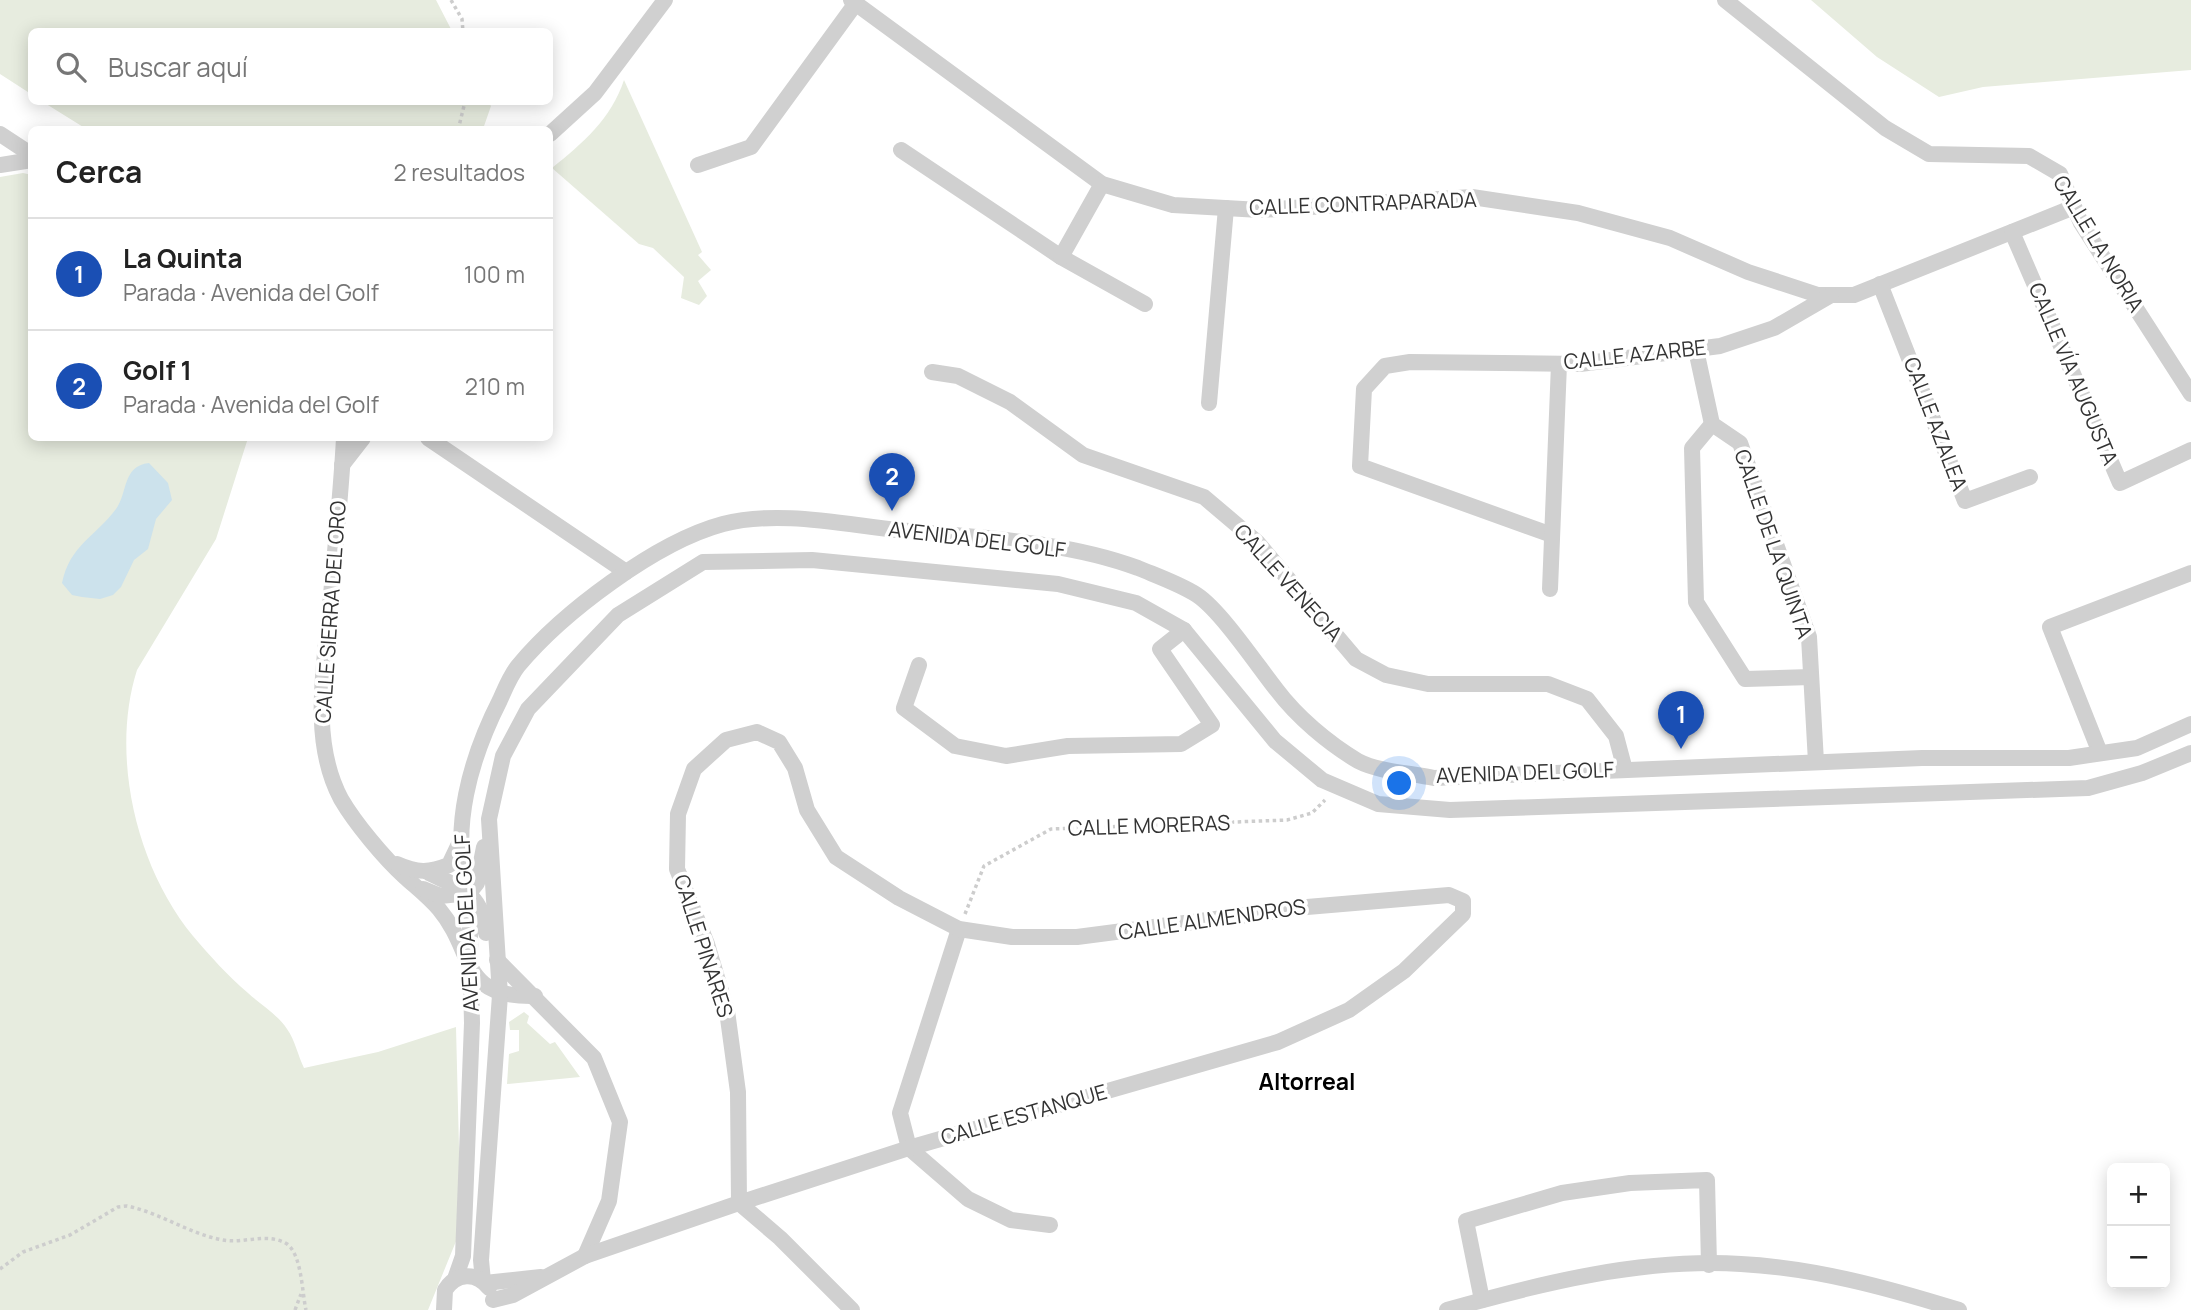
<!DOCTYPE html>
<html lang="es">
<head>
<meta charset="utf-8">
<style>
  :root { --surface:#fff; --page:#f6f6f6; --text:#222; --muted:#767676; --line:#e0e0e0; --accent:#e43a53 }
  body { margin:0; font-family:Manrope,sans-serif; background:var(--page); color:var(--text) }
  .controls { position:absolute; right:21px; bottom:21px; display:grid; overflow:hidden; border-radius:10px; box-shadow:0 4px 18px #0003 }
  .controls button { width:63px; height:63px; display:grid; place-items:center; padding:0; border:0; border-bottom:2px solid var(--line); background:var(--surface); color:var(--text); font:35px sans-serif }
  .you { position:absolute; left:1400px; top:784px; width:24px; height:24px; margin:-18px; border:5px solid #fff; border-radius:50%; background:#1a73e8; box-shadow:0 0 0 10px #1a73e833 }
  .badge { display:grid; place-items:center; width:46px; height:46px; border-radius:50%; background:var(--accent); color:#fff; font-size:23px; font-weight:700 }
  .pin { position:absolute; translate:-50% -58px; filter:drop-shadow(0 2px 4px #0008) }
  .pin::after { content:''; position:absolute; top:37px; width:24px; height:21px; background:inherit; clip-path:polygon(0 0,100% 0,50% 100%) }
  .list { margin:0; padding:0; list-style:none }
  h2 { display:flex; justify-content:space-between; align-items:center; height:91px; margin:0; padding:0 28px; font-size:30px }
  h2 small { font-size:23px; font-weight:400; color:var(--muted) }
  .list li { display:grid; grid-template-columns:46px 1fr auto; gap:21px; align-items:center; box-sizing:border-box; height:112px; padding:0 28px; border-top:2px solid var(--line) }
  .list b { display:block; font-size:26px; white-space:nowrap }
  .list p { margin:0; font-size:23px; white-space:nowrap; color:var(--muted) }
  .list em { font-size:23px; font-style:normal; color:var(--muted) }
  .icon { flex:none; width:38px; height:38px; fill:none; stroke:currentColor; stroke-width:2; stroke-linecap:round; stroke-linejoin:round }
  .map { position:relative; flex:none; width:2191px; height:1310px; overflow:hidden }
  .search { position:absolute; background:var(--surface); box-shadow:0 4px 18px #0003; left:28px; top:28px; width:525px; height:77px; display:flex; align-items:center; gap:18px; box-sizing:border-box; padding:0 24px; border-radius:10px; color:var(--muted); font-size:26px }
  .panel { position:absolute; background:var(--surface); box-shadow:0 4px 18px #0003; left:28px; top:126px; width:525px; height:315px; border-radius:10px }
  .map>svg:first-child { display:block }
  .green { fill:#e7ecdf }
  .water { fill:#cce2ec }
  .lines { fill:none; stroke-linecap:round; stroke-linejoin:round }
  .path { stroke:#cdcdcd; stroke-width:3.5; stroke-dasharray:3.5 3.5; stroke-linecap:butt }
  .street { stroke:#d0d0d0; stroke-width:16 }
  .labels { text-anchor:middle; stroke-width:7; stroke-linejoin:round; paint-order:stroke }
  .street-label { font-size:21px; fill:#333; stroke:#fff }
  .neighbourhood-label { font-size:23px; font-weight:bold; fill:#000; stroke:#fff }
</style>
</head>
<body>
<div class="map">
<svg width="2191" height="1310" viewBox="0 0 2191 1310">
  <rect width="100%" height="100%" fill="#fff"/>
  <g class="green">
    <path d="M0,0h436l16,31 -420,1 -1,62 -31,-20z"/>
    <path d="M1811,0h380v70l-208,17 -44,10 -62,-40z"/>
    <path d="M624,80l78,172 -4,3 13,15 -13,11 9,15 -8,9 -18,-7 3,-21 -31,-29 -14,-4 -87,-76c31,-25 59,-49 72,-88z"/>
    <path d="M43,102h445l3,4 -8,23 -395,1z"/>
    <path d="M23,173l9,2v263h216l-32,101 -79,131c-27,85 -1,197 56,266 17,20 35,40 55,57 12,11 30,22 39,36 8,11 11,27 17,39l74,-16 78,-25 5,202 -33,81h-428v-1133z"/>
    <path d="M524,1012l5,4 -2,7 23,21 5,-2 25,35 -73,7 2,-30 10,-3v-21h-9l-1,-8z"/>
  </g>
  <path class="water" d="M149,463l19,20 4,17 -16,19 -8,30 -14,11 -13,27 -8,8 -13,4 -18,-2 -10,-2 -10,-12c8,-38 33,-46 54,-74 12,-16 6,-43 33,-46z"/>
  <g class="lines">
    <g class="path">
      <path d="M451,0l11,19 1,13"/>
      <path d="M458,130l7,-28"/>
      <path d="M965,914l19,-48 67,-37 236,-9 25,-7 13,-13"/>
      <path d="M0,1269l23,-17 47,-17 48,-28 9,-1c34,7 62,28 96,34 20,4 45,-8 64,4 15,11 15,49 19,66"/>
      <path d="M295,1310l6,-16"/>
    </g>
    <g class="street">
      <path d="M851,0l251,184 71,21 87,5 212,-13 106,16 92,25 78,34 70,23h36l220,-88"/>
      <path d="M1725,0l160,128 44,26 100,2 31,18 21,49 110,171"/>
      <path d="M0,134l32,21"/>
      <path d="M550,134l45,-41 70,-93"/>
      <path d="M901,150l160,107 84,47"/>
      <path d="M0,165l32,-5"/>
      <path d="M698,165l53,-18 105,-144"/>
      <path d="M2012,232l108,251 71,-33"/>
      <path d="M1061,257l41,-73"/>
      <path d="M1880,284l85,217 65,-24"/>
      <path d="M1696,350l16,74 28,19 69,194 7,125"/>
      <path d="M932,372l26,4 52,26 73,53 121,42 53,45 99,117 30,16 42,9h120l39,15 29,37 9,34"/>
      <path d="M1209,403l17,-195"/>
      <path d="M1712,424l-20,24 4,154 49,77 66,-2"/>
      <path d="M344,438c-3,56 -9,112 -14,168 -6,62 -20,135 11,193 14,24 43,59 64,78 11,10 24,20 34,32 37,44 19,89 96,87"/>
      <path d="M428,438l198,134"/>
      <path d="M342,465l21,-27"/>
      <path d="M1552,535l-192,-69 4,-77 21,-23 25,-4 170,2 140,-18 54,-18 57,-33"/>
      <path d="M1550,589l9,-225"/>
      <path d="M919,665l-15,43 51,38 51,10 62,-10 113,-2 31,-19 -52,-76 24,-19"/>
      <path d="M2100,753l-50,-126 141,-54"/>
      <path d="M397,864c20,9 32,9 52,1l10,-21"/>
      <path d="M429,873c33,16 53,20 57,60"/>
      <path d="M423,889l17,7 29,-3 8,-10 7,-36"/>
      <path d="M497,960l97,98 26,64 -11,79 -24,55"/>
      <path d="M909,1148l-9,-35 59,-184"/>
      <path d="M909,1148l59,51 43,21 39,5"/>
      <path d="M455,1279l8,-23 9,-233 -3,-130c-20,-63 2,-136 31,-193 5,-11 10,-24 18,-34 44,-53 138,-124 205,-142 55,-14 118,0 174,6 79,8 166,10 241,38 19,8 42,16 59,27 24,16 60,70 79,94 21,28 52,54 82,72 21,11 53,12 76,17l488,-20h147l68,-10 54,-24"/>
      <path d="M483,1281l-2,-21 19,-265 -11,-176 14,-63 25,-47 90,-94 85,-53 109,-2 246,24 78,19 48,27 91,111 47,39 56,24 72,6 638,-22 54,-15 49,-20"/>
      <path d="M485,1283l56,-6"/>
      <path d="M493,1300l20,-5 72,-39 154,-53 170,-55 369,-106 71,-32 55,-39 59,-57v-13l-14,-6 -142,12 -230,30h-65l-53,-8 -60,-31 -63,-41 -29,-47 -12,-42 -16,-26 -22,-10 -31,8 -32,29 -16,45 -1,55 30,75 20,67 11,81 1,111 41,35 72,72"/>
      <path d="M1482,1300l-16,-79 96,-28 68,-10 77,-3 2,85"/>
      <path d="M444,1310l1,-20c11,-17 31,-19 44,-2"/>
      <path d="M1447,1310c94,-27 196,-52 294,-46 75,4 147,24 218,46"/>
    </g>
  </g>
  <g class="labels">
    <g class="street-label">
      <text transform="translate(1363 204) rotate(-2)" y="7">CALLE CONTRAPARADA</text>
      <text transform="translate(2098 244) rotate(59)" y="7">CALLE LA NORIA</text>
      <text transform="translate(1635 355) rotate(-6)" y="7">CALLE AZARBE</text>
      <text transform="translate(2073 374) rotate(67)" y="7">CALLE VÍA AUGUSTA</text>
      <text transform="translate(1935 424) rotate(69)" y="7">CALLE AZALEA</text>
      <text transform="translate(977 540) rotate(7)" y="7">AVENIDA DEL GOLF</text>
      <text transform="translate(1773 544) rotate(71)" y="7">CALLE DE LA QUINTA</text>
      <text transform="translate(1288 583) rotate(48)" y="7">CALLE VENECIA</text>
      <text transform="translate(331 612) rotate(-86)" y="7">CALLE SIERRA DEL ORO</text>
      <text transform="translate(1525 773) rotate(-2)" y="7">AVENIDA DEL GOLF</text>
      <text transform="translate(1149 826) rotate(-2)" y="7">CALLE MORERAS</text>
      <text transform="translate(1212 920) rotate(-8)" y="7">CALLE ALMENDROS</text>
      <text transform="translate(467 923) rotate(-93)" y="7">AVENIDA DEL GOLF</text>
      <text transform="translate(703 946) rotate(72)" y="7">CALLE PINARES</text>
      <text transform="translate(1024 1115) rotate(-16)" y="7">CALLE ESTANQUE</text>
    </g>
    <g class="neighbourhood-label">
      <text x="1307" y="1090">Altorreal</text>
    </g>
  </g>
</svg>
<div class="controls">
<button>+</button>
<button>−</button>
</div>
<div class="you"></div>
<div class="pin badge" style="left:1681px;top:749px;background:#1a4fb4">1</div>
<div class="pin badge" style="left:892px;top:511px;background:#1a4fb4">2</div>
<div class="search"><svg class="icon" aria-label="search" viewBox="0 0 24 24"><circle cx="10" cy="10" r="6"/><path d="M15 15l6 6"/></svg>Buscar aquí</div>
<section class="panel">
<h2>Cerca<small>2 resultados</small></h2>
<ul class="list">
<li><span class="badge" style="background:#1a4fb4">1</span><div><b>La Quinta</b><p>Parada · Avenida del Golf</p></div><em>100 m</em></li>
<li><span class="badge" style="background:#1a4fb4">2</span><div><b>Golf 1</b><p>Parada · Avenida del Golf</p></div><em>210 m</em></li>
</ul>
</section>
</div>
</body>
</html>
